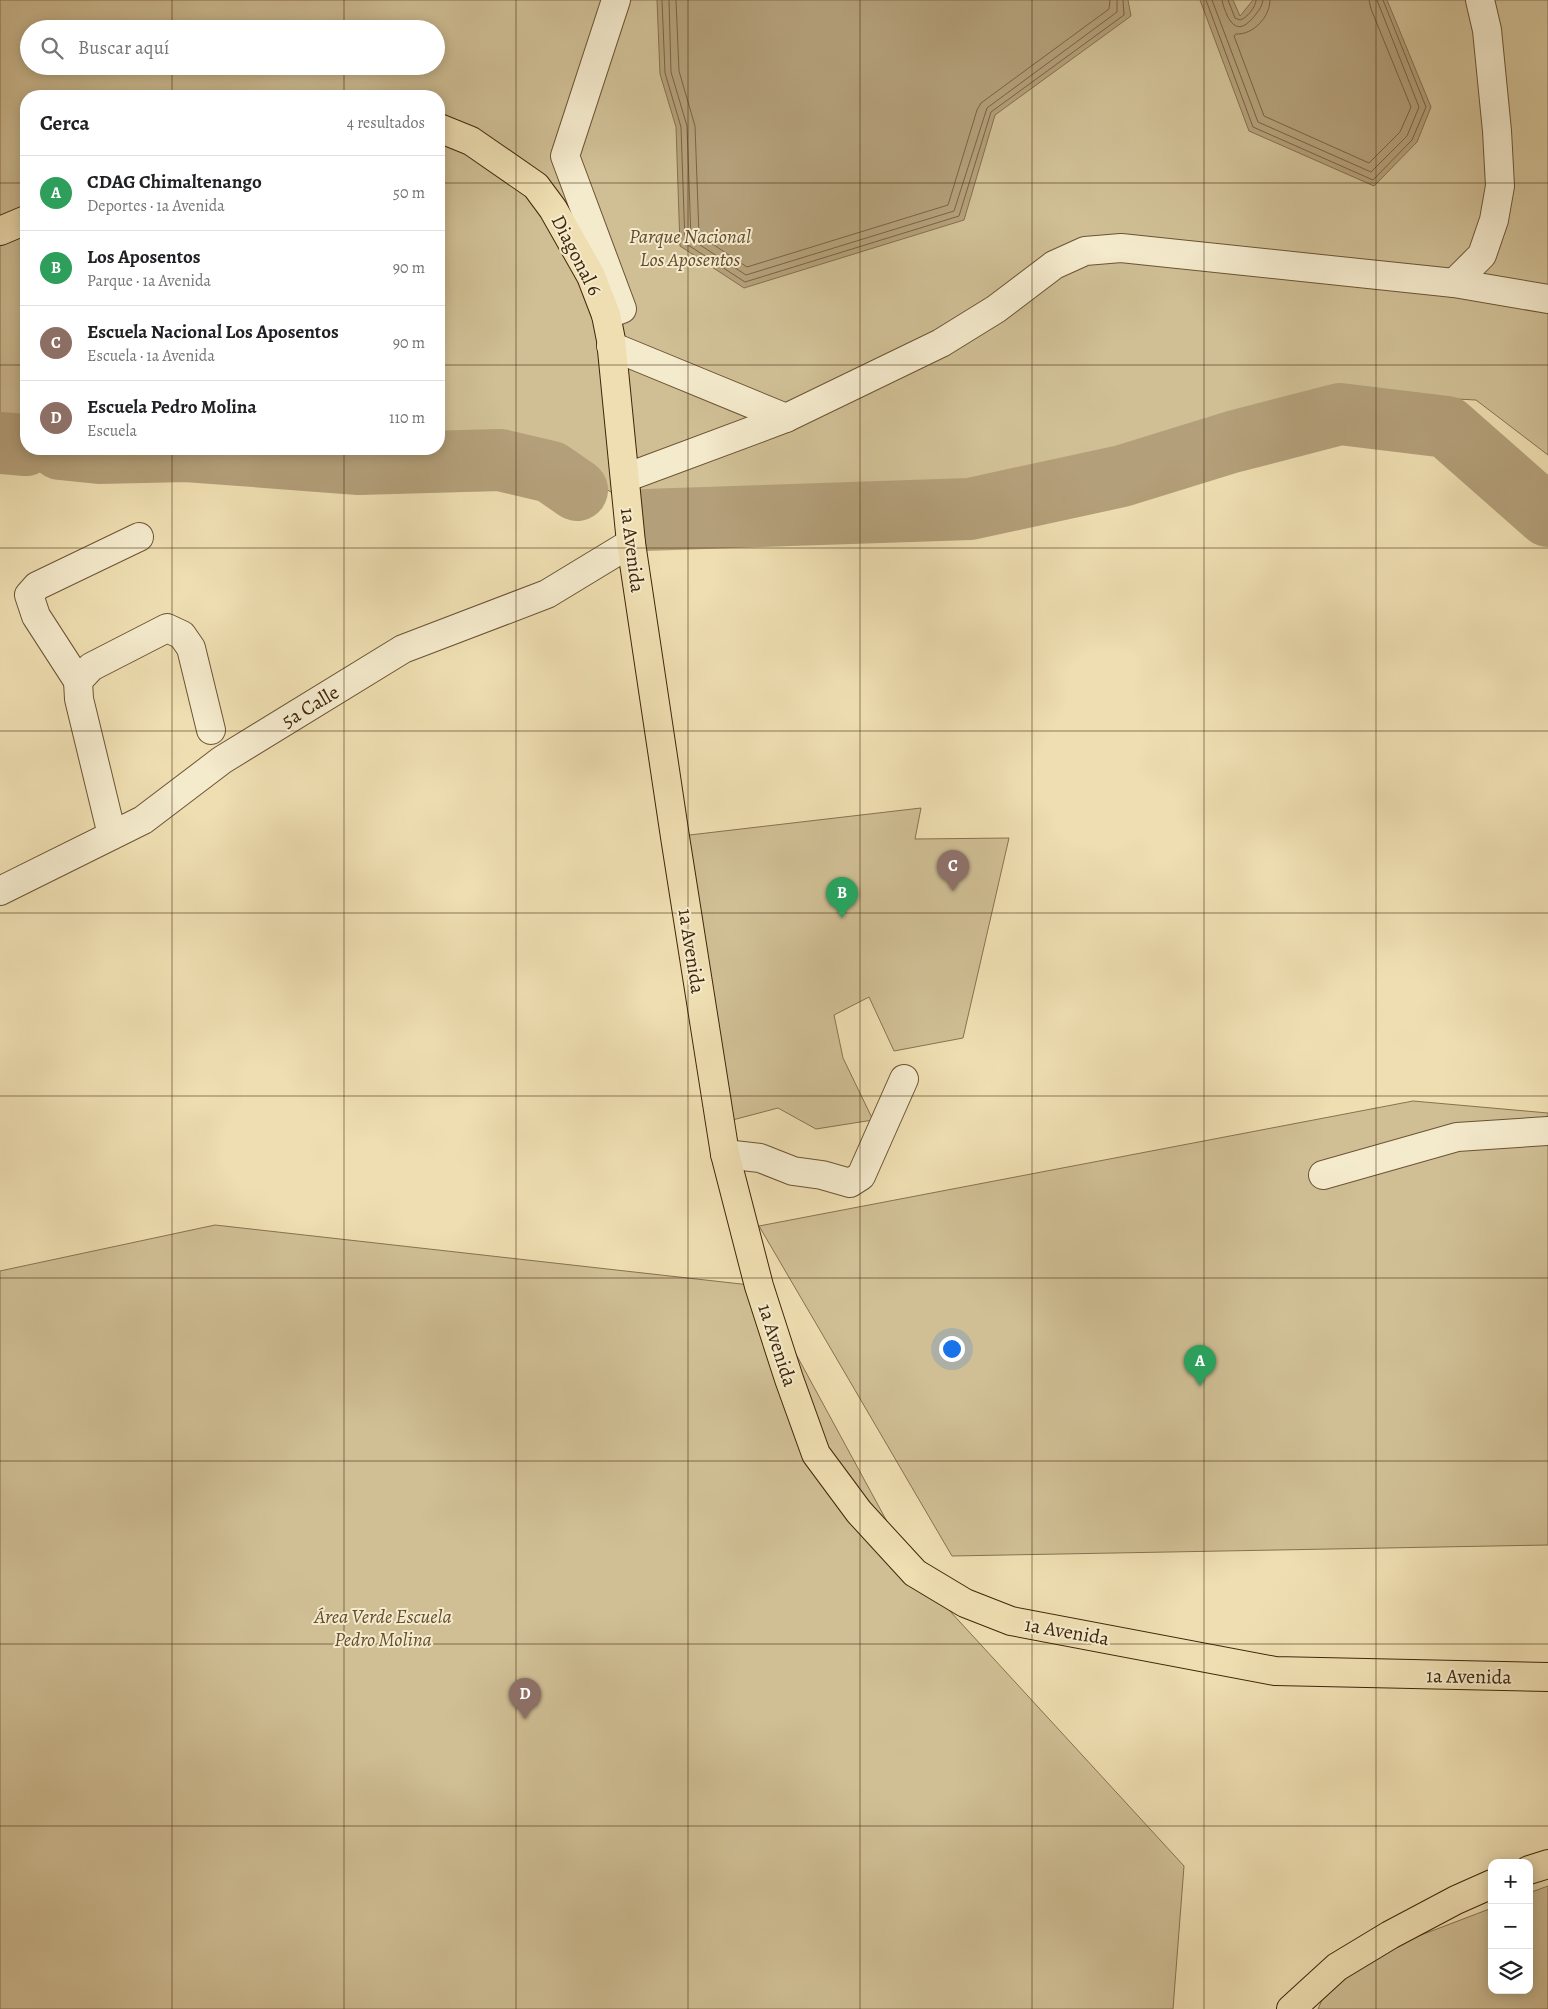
<!DOCTYPE html>
<html lang="es">
<head>
<meta charset="utf-8">
<style>
  :root { --surface:#fff; --page:#f2f2f2; --text:#202124; --muted:#757577; --line:#e0e0e0; --accent:#d93025 }
  body { margin:0; font-family:Alegreya,serif; background:var(--page); color:var(--text) }
  .controls { position:absolute; right:15px; bottom:15px; display:grid; overflow:hidden; border-radius:10px; box-shadow:0 2px 12px #0003 }
  .controls button { width:45px; height:45px; display:grid; place-items:center; padding:0; border:0; border-bottom:1px solid var(--line); background:var(--surface); color:var(--text); font:25px sans-serif }
  .you { position:absolute; left:951px; top:1348px; width:18px; height:18px; margin:-12px; border:4px solid #fff; border-radius:50%; background:#1a73e8; box-shadow:0 0 0 8px #1a73e833 }
  .badge { display:grid; place-items:center; width:32px; height:32px; border-radius:50%; background:var(--accent); color:#fff; font-size:16px; font-weight:700 }
  .pin { position:absolute; translate:-50% -41px; filter:drop-shadow(0 1px 2px #0008) }
  .pin::after { content:''; position:absolute; top:26px; width:18px; height:15px; background:inherit; clip-path:polygon(0 0,100% 0,50% 100%) }
  .list { margin:0; padding:0; list-style:none }
  h2 { display:flex; justify-content:space-between; align-items:center; height:65px; margin:0; padding:0 20px; font-size:21px }
  h2 small { font-size:16px; font-weight:400; color:var(--muted) }
  .list li { display:grid; grid-template-columns:32px 1fr auto; gap:15px; align-items:center; box-sizing:border-box; height:75px; padding:0 20px; border-top:1px solid var(--line) }
  .list b { display:block; font-size:19px; white-space:nowrap }
  .list p { margin:0; font-size:16px; white-space:nowrap; color:var(--muted) }
  .list em { font-size:16px; font-style:normal; color:var(--muted) }
  .icon { flex:none; width:28px; height:28px; fill:none; stroke:currentColor; stroke-width:2; stroke-linecap:round; stroke-linejoin:round }
  .map { position:relative; flex:none; width:1548px; height:2009px; overflow:hidden }
  .search { position:absolute; background:var(--surface); box-shadow:0 2px 12px #0003; left:20px; top:20px; width:425px; height:55px; display:flex; align-items:center; gap:12px; box-sizing:border-box; padding:0 18px; border-radius:28px; color:var(--muted); font-size:19px }
  .panel { position:absolute; background:var(--surface); box-shadow:0 2px 12px #0003; left:20px; top:90px; width:425px; height:365px; border-radius:20px }
  .map>svg:first-child { display:block }
  .green { fill:#d0bf95; stroke:#887250; fill-rule:evenodd }
  .water { fill:#b39f79; stroke:#856f4d }
  .lines { fill:none; stroke-linecap:round; stroke-linejoin:round }
  .shore { stroke:#7a6242; stroke-width:1 }
  .river { stroke:#b39f79; stroke-width:62 }
  .minor-casing { stroke:#6c5434; stroke-width:30 }
  .major-casing { stroke:#40260b; stroke-width:30 }
  .minor { stroke:#f4eacc; stroke-width:28 }
  .major { stroke:#eedeb1; stroke-width:28 }
  .grid { fill:none; stroke:#40260b; stroke-width:1; stroke-opacity:0.55 }
  .labels { text-anchor:middle; stroke-width:4; stroke-linejoin:round; paint-order:stroke }
  .park-label { font-size:20px; font-style:italic; fill:#644c2e; stroke:#f4eacc }
  .street-label { font-size:20px; fill:#40260b; stroke:#f4eacc }
</style>
</head>
<body>
<div class="map">
<svg width="1548" height="2009" viewBox="0 0 1548 2009">
  <rect width="100%" height="100%" fill="#eedeb1"/>
  <filter id="stains"><feTurbulence type="fractalNoise" baseFrequency=".004" numOctaves="4"/><feColorMatrix values="0 0 0 0 .2 0 0 0 0 .09 0 0 0 0 .02 0 0 0 .5 -.17"/></filter>
  <radialGradient id="worn" r=".72"><stop offset=".6" stop-color="#630" stop-opacity="0"/><stop offset="1" stop-color="#630" stop-opacity=".3"/></radialGradient>
  <g class="green">
    <path d="M0,0h1548v455l-72,-55 -136,-7 -358,90 -165,3 -189,17 -83,-53 -106,-5v-349h-413v335h-26zM29,29h407v37h-407z"/>
    <path d="M921,808l-6,31 94,-1 -46,200 -69,13 -25,-54 -35,18 9,43 30,62 -57,9 -38,-21 -53,14 -44,-286z"/>
    <path d="M1413,1101l135,12v432l-596,11 -193,-330z"/>
    <path d="M215,1225l544,61 156,287 269,293 -11,143h-1173v-738z"/>
    <path d="M1548,1886v123h-230l19,-42 155,-59v82h37v-97z"/>
  </g>
  <g class="water">
    <path d="M657,0h471l3,16 -136,99 -31,105 -220,68 -64,-42 -4,-119 -16,-53z"/>
    <path d="M1200,0h33l7,16 13,-16h134l44,107 -14,35 -43,44 -125,-55z"/>
  </g>
  <g class="lines">
    <g class="shore">
      <path d="M662,0l3,73 16,54 4,116 60,39 214,-66 32,-104 133,-97 -1,-15"/>
      <path d="M669,0l2,72 16,54 4,113 55,36 208,-64 33,-103 130,-96v-12"/>
      <path d="M676,0l3,71 16,55 4,109 48,32 201,-62 29,-95 4,-7 128,-94 1,-9"/>
      <path d="M1206,0l47,127 120,53 39,-40 14,-33 -43,-107"/>
      <path d="M1212,0l46,122 113,50 36,-36 12,-29 -42,-107"/>
      <path d="M1222,0c1,6 3,10 5,15 9,19 19,12 29,-1 4,-5 6,-8 7,-14"/>
      <path d="M1228,0l7,18 5,2c7,-2 16,-13 16,-20"/>
      <path d="M1270,0c0,17 -17,35 -34,34l-2,2 30,80 105,47 31,-31 11,-25 -40,-98 -2,-9"/>
    </g>
    <g class="river">
      <path d="M0,443l26,2"/>
      <path d="M60,449l39,4 87,-2 173,13 141,-4 51,12 26,18"/>
      <path d="M645,520l325,-11 152,-33 110,-34 108,-28 107,13 101,89"/>
    </g>
    <defs>
      <g id="minor">
        <path d="M1454,283l94,16"/>
        <path d="M606,315l16,-6 -57,-153 51,-156"/>
        <path d="M611,346l175,72"/>
        <path d="M625,478l161,-60 155,-75 55,-34 58,-44 31,-14 36,-3 333,35 28,-28 12,-35 6,-34 -3,-55 -10,-101 -7,-30"/>
        <path d="M78,681l-42,-65 -7,-21 8,-9 102,-49"/>
        <path d="M112,835l-33,-136 -1,-18 13,-14 76,-39 15,7 9,13 20,82"/>
        <path d="M0,891l143,-71 79,-60 181,-111 144,-55 84,-51"/>
        <path d="M725,1154l35,4 33,13 29,4 28,8 11,-7 43,-97"/>
        <path d="M1323,1175l134,-38 91,-6"/>
      </g>
      <g id="major">
        <path d="M439,128l32,13 65,45 17,23 38,67 15,39 5,25 20,203 44,294 50,317 34,132 30,93 27,75 43,58 56,61 50,30 46,18 264,50 273,6"/>
        <path d="M0,231l26,-11"/>
        <path d="M1529,1870l19,-6"/>
        <path d="M1291,2009l46,-42 53,-32 66,-35 36,-16"/>
      </g>
    </defs>
    <use href="#minor" class="minor-casing"/>
    <use href="#major" class="major-casing"/>
    <use href="#minor" class="minor"/>
    <use href="#major" class="major"/>
  </g>
  <path class="grid" d="M172,0v29M344,0v29M516,0v2009M688,0v2009M860,0v2009M1032,0v2009M1204,0v2009M1376,0v2009M172,66v30M344,66v30M0,183h26M439,183h1109M0,365h26M439,365h1109M172,449v1560M344,449v1560M0,548h1548M0,731h1548M0,913h1548M0,1096h1548M0,1278h1548M0,1461h1548M0,1644h1548M0,1826h1548"/>
  <g class="labels">
    <g class="park-label">
      <text x="690" y="243">Parque Nacional<tspan x="690" dy="23">Los Aposentos</tspan></text>
      <text x="383" y="1623">Área Verde Escuela<tspan x="383" dy="23">Pedro Molina</tspan></text>
    </g>
    <g class="street-label">
      <text transform="translate(577 255) rotate(63)" y="7">Diagonal 6</text>
      <text transform="translate(633 550) rotate(83)" y="7">1a Avenida</text>
      <text transform="translate(310 706) rotate(-31)" y="7">5a Calle</text>
      <text transform="translate(692 951) rotate(81)" y="7">1a Avenida</text>
      <text transform="translate(778 1345) rotate(72)" y="7">1a Avenida</text>
      <text transform="translate(1067 1631) rotate(10)" y="7">1a Avenida</text>
      <text transform="translate(1469 1676) rotate(1)" y="7">1a Avenida</text>
    </g>
  </g>
  <rect width="100%" height="100%" filter="url(#stains)"/>
  <rect width="100%" height="100%" fill="url(#worn)"/>
</svg>
<div class="controls">
<button>+</button>
<button>−</button>
<button><svg class="icon" aria-label="layers" viewBox="0 0 24 24"><path d="M12 4l9 5-9 5-9-5zM3 14l9 5 9-5"/></svg></button>
</div>
<div class="you"></div>
<div class="pin badge" style="left:1200px;top:1386px;background:#2e9e5b">A</div>
<div class="pin badge" style="left:842px;top:918px;background:#2e9e5b">B</div>
<div class="pin badge" style="left:953px;top:891px;background:#8d6e63">C</div>
<div class="pin badge" style="left:525px;top:1719px;background:#8d6e63">D</div>
<div class="search"><svg class="icon" aria-label="search" viewBox="0 0 24 24"><circle cx="10" cy="10" r="6"/><path d="M15 15l6 6"/></svg>Buscar aquí</div>
<section class="panel">
<h2>Cerca<small>4 resultados</small></h2>
<ul class="list">
<li><span class="badge" style="background:#2e9e5b">A</span><div><b>CDAG Chimaltenango</b><p>Deportes · 1a Avenida</p></div><em>50 m</em></li>
<li><span class="badge" style="background:#2e9e5b">B</span><div><b>Los Aposentos</b><p>Parque · 1a Avenida</p></div><em>90 m</em></li>
<li><span class="badge" style="background:#8d6e63">C</span><div><b>Escuela Nacional Los Aposentos</b><p>Escuela · 1a Avenida</p></div><em>90 m</em></li>
<li><span class="badge" style="background:#8d6e63">D</span><div><b>Escuela Pedro Molina</b><p>Escuela</p></div><em>110 m</em></li>
</ul>
</section>
</div>
</body>
</html>
